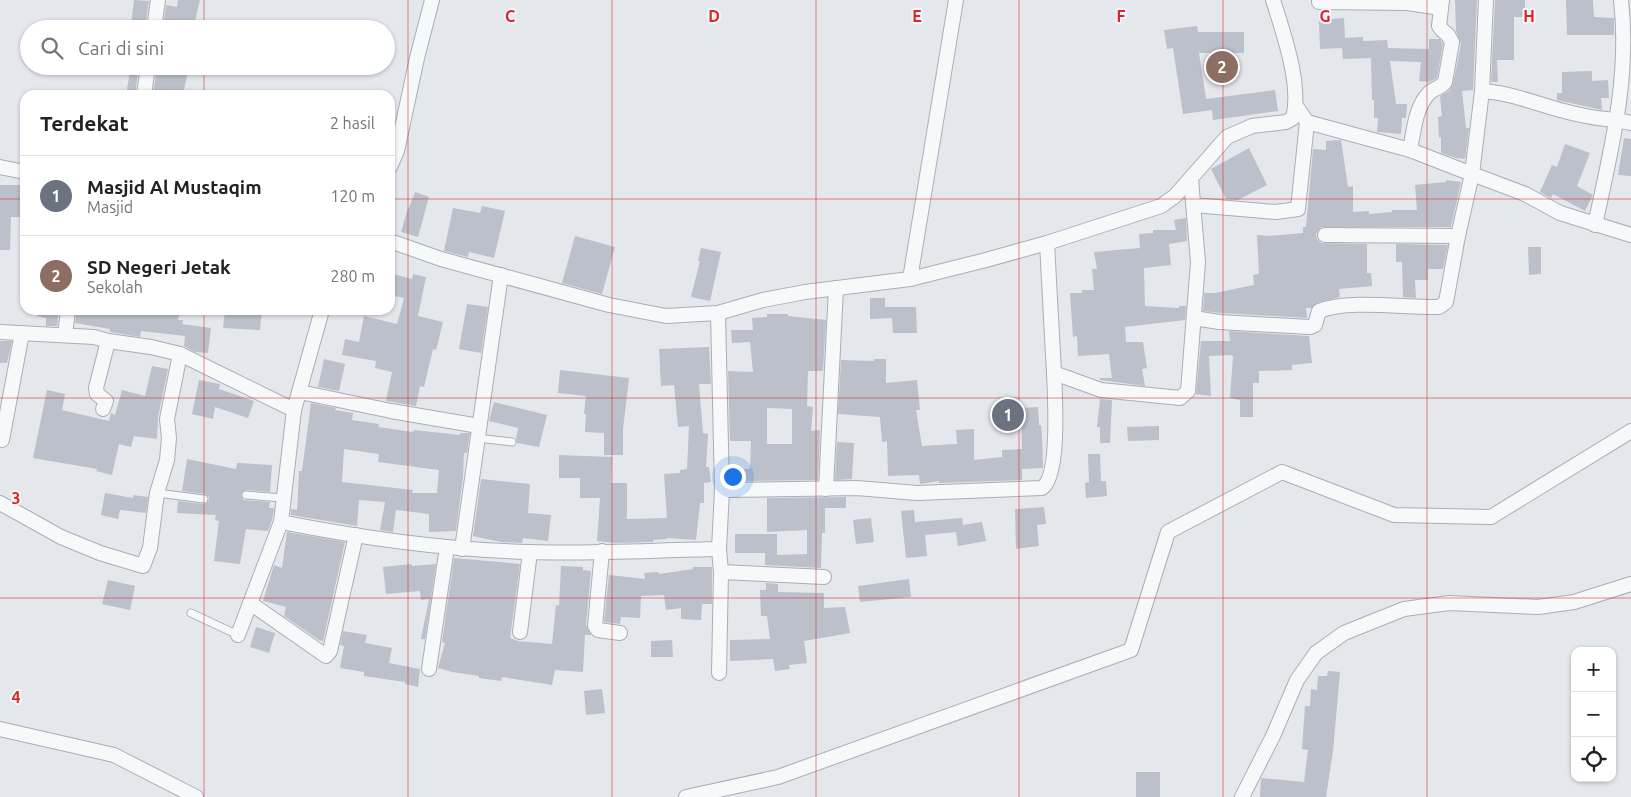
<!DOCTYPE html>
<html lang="id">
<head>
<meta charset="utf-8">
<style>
  :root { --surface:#fff; --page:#f6f6f6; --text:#222; --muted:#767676; --line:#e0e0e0; --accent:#7c3aed }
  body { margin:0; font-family:Ubuntu,sans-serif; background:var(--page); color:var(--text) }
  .controls { position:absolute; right:15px; bottom:15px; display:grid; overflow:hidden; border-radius:10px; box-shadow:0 1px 4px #0004 }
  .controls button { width:45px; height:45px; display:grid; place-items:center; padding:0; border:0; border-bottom:1px solid var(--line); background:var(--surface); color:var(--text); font:25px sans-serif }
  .you { position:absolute; left:732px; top:476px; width:18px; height:18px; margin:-12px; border:4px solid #fff; border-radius:50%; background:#1a73e8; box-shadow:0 0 0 8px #1a73e833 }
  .badge { display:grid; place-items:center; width:32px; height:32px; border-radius:50%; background:var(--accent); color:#fff; font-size:16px; font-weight:700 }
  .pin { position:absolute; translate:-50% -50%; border:2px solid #fff; box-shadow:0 1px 5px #0006 }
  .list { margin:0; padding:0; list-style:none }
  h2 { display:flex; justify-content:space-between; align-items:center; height:65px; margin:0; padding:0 20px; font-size:21px }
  h2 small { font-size:16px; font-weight:400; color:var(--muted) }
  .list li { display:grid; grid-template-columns:32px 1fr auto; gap:15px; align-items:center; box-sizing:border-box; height:80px; padding:0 20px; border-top:1px solid var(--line) }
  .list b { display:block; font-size:19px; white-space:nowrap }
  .list p { margin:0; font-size:16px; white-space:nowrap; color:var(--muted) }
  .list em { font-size:16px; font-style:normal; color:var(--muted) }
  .icon { flex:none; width:28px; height:28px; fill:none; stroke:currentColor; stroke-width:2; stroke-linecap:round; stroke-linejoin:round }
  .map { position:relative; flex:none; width:1631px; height:797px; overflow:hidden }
  .search { position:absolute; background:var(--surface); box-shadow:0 1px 4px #0004; left:20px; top:20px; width:375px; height:55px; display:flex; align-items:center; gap:12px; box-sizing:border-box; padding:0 18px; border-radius:28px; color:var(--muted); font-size:19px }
  .panel { position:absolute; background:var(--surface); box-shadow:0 1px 4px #0004; left:20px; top:90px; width:375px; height:225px; border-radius:15px }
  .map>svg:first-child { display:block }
  .building { fill:#bbc0ca; fill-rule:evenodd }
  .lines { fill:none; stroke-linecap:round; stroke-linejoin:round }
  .lane-casing { stroke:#a9aeb7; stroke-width:9 }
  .street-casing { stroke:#a9aeb7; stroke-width:16 }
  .lane { stroke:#f7f8fa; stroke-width:7 }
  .street { stroke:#f7f8fa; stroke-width:14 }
  .grid { fill:none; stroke:#d62828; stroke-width:1; stroke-opacity:0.55 }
  .grid-label { font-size:16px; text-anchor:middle; font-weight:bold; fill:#d62828; stroke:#f4f6f9; stroke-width:4; stroke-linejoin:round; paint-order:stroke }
</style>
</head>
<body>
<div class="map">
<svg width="1631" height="797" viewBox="0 0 1631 797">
  <rect width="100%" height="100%" fill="#e4e7ec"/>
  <g class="building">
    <path d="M134,0l15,1 -4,27 -14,-3z"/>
    <path d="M178,0h22l-7,29h-30l3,-24 11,2z"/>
    <path d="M1455,0h22l-4,90 -11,1 4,37h3l-4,31 -9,-1 -15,-5v-16l-2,1 -1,-21 4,-1 -2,-20 9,-5 4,-7 8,-40 -5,-13z"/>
    <path d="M1495,0h30v17h-11v43h-17l1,22h-7z"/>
    <path d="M1566,0h27l1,17 20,1v17h-47z"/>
    <path d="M1344,18l1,20 18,-1v4l24,-1 1,8 41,1v-10h11l3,5 -6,34 -8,4 -10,-1 2,-19 -31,-1 6,43h11l-1,14h-4l-1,16 -24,-2 1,-14h-4v-18h-2l-1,-42 -28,1 -1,-11 -22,1 -1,-29z"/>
    <path d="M1197,26l1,6h46v21h-45l7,46 69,-9 3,21 -65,9 -1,-10 -29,4 -10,-66 -6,1 -3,-19z"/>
    <path d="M131,66h8l-4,29h-9z"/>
    <path d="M157,66h32l-6,29h-30z"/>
    <path d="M1592,71v10l16,-1 1,18h-8l1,12 -45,-10v-7h5v-21z"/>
    <path d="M1624,138l7,1v37l-13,-1z"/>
    <path d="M1341,140l7,47 5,-1v26l16,-1v3l23,-2v-2h25l-2,-25 31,-3v-2l15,2 -10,45h-130l-5,7 1,5 4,4 46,1v29h4l1,13 -33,3 1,8 -23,6 -6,5h-5l1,10 -87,-5 -17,-2 1,-18h11l39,-8 -1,-10 6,-1 -2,-39 12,1 34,-3v-6h3l7,-78 13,1v-9z"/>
    <path d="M1565,144l25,9 -13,33 16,9 -8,16 -32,-17 -2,4 -11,-6 12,-27 5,2z"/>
    <path d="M1249,148l18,37 -29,15 -12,-1 -15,-30z"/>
    <path d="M0,185h22l-1,32h-10l-1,33h-10z"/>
    <path d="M415,192l14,5 -11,40 -17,-5 7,-24h1z"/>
    <path d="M482,206l23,5 -11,47 -25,-6 -1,5 -24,-6 9,-43 27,5z"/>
    <path d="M1186,218l1,23 -18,3 2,21 -27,3 1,38 34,2v-2h7l-1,14 -60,7 1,15h17l4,26 -5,1 3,17 -45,-6v-2h12l-3,-24 -31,2 -1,-20 -4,1 -3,-44h12v-3h12l-2,-21h5l-3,-17 46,-4 -1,-14 14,-1v-3h23l-2,-10z"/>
    <path d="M575,236l40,11 -13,47 -40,-11z"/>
    <path d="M1396,244l52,1 -5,24h-15v11h-13l1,18 -13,-1 -1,-35h-6z"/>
    <path d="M1528,247h13v27l-12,1z"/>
    <path d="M701,248l20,4 -11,49 -19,-4 9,-36h-2z"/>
    <path d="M390,273l22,6 1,-5 13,3 -8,39 25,6 -7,28 -3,-1 -9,38 -4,-1 -4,20 -30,-5 6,-29 -17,-4 1,-7 -34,-6 3,-16 14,3 5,-26 33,8 7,-26 -14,-3z"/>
    <path d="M870,298h15v9h31l1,26h-24l-1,-15 -22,1z"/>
    <path d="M467,304l21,3 -7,46 -22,-4z"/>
    <path d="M37,310h22l-2,16h-11v-8l-9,-2z"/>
    <path d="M77,310h103l-2,10h5l-1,4 29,4 -3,25 -13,-1 -11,-6 1,-10 -44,-5 -1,6 -30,-5v-3l-35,-6z"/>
    <path d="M225,310h37l-2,20 -37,-2z"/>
    <path d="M767,314h21v2l38,4 -3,51h-15l-1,35 6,1 -2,24 9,-1 -2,50 -85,1 -1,-12h18l1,-28h-21l-2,-70 25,1 -3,-30 -18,1 -1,-13h22l-1,-12 15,-1zM767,408l25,1v35h-25z"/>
    <path d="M1229,331l80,5 3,27 -20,2v5l-33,1v12h-6v34h-13v-17l-10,-2 3,-42 -2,-1 -22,1 2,40 -15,-2 5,-53h29z"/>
    <path d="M0,341h12l-5,22h-7z"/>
    <path d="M709,347l2,37h-12l4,49 5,1 -2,33h3l2,15 -7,1v20h-4l-4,37 -29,-2v1l-14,1v2l-38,1 -18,-2 3,-43h-20v-20h-21v-23l53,2 -1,26h16v36l40,-1 -3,-44 16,-1v-3l7,-1 2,-43 -11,1 -4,-42 -13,1 -2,-37z"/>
    <path d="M324,359l21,5 -6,27 -21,-4z"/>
    <path d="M874,359h12v24l31,-3 3,30h-4l6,36 35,-2 -1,-14 18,-1v31l28,-3v-7l20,-1 -1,-41 17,-1 1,18h2l1,11 1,32 -21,1v11l-83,3v-2l-19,3 -1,-9 -31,1 -1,-35 -5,1 -2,-25 -42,-3 3,-54 33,1z"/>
    <path d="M152,366l16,3 -10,48 -1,22 -23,-3 -3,11 -12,-3 -7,31 -16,-4 1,-2 -64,-11 14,-68 18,4 -3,16 47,11 2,-8 4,2 7,-25 23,6z"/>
    <path d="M560,370l69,8 -6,51v26h-19v-22l-19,-1 1,-18h-2l2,-18 -28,-3z"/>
    <path d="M199,380l21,4 -1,5 35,12 -6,17 -33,-11 -2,12 -21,-5z"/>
    <path d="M1100,399l12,1 -2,43h-10v-16h-3z"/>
    <path d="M494,402l53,13 -8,32 -22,-4 -1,-4 2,-11 -29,-7z"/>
    <path d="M311,403l25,5 -1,2 18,3 -1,7 27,4 -1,3 35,5 1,-2 46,5v-2h10l-3,20h-3l-1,24 -7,54 -27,1v-18l-33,-4 -3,22 -13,-2 5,-28 -26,-2 -2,26 -66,-11v-6l6,1 2,-39h3zM344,449l35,5 -1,8 61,8 -2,23h-25l1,-3 -71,-8z"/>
    <path d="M1159,426v14l-31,1 -1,-14z"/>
    <path d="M837,442l17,1 -2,36 -17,1z"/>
    <path d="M1088,454h12l1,27h5l1,15 -21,2 -1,-15 4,-1z"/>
    <path d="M187,459l49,10 1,-6 35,2 -2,27 -24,-2 -5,4 2,6 27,2 -1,6h5l-2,12 -4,11 -22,-2 -6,35 -26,-3 5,-40 -4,-1 1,-5 -39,-2 1,-12 26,3 5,-4v-3l-4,-3 -23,-3z"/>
    <path d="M481,479l49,5 -2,29 23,2 -3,26 -25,-3 -1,5 -21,-1 -28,-6z"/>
    <path d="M105,493l28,5v-3l15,2 -2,16 -26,-3 -2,9 -17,-4z"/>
    <path d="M846,497v11h-21v25h-3l-1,35 -56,-3v-12h-30v-19h42v21l30,-1v-24l-40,2v-34z"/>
    <path d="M1044,507l2,17 -9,1 2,21 -23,3 -1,-40z"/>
    <path d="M914,510l1,12 47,-4 1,7 19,-3 4,19 -28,5 -2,-14 -31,3 2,21 -21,2 -5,-47z"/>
    <path d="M871,518l3,24 -18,2 -3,-24z"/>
    <path d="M287,532l58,10 -22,99 -4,-1 -35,-24 2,-9 -23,-6 11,-36 8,3z"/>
    <path d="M454,558l66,6 -10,74 8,3 34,3 4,-39 3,1 2,-40 22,1v3l8,1 -5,54 5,10h-6l-2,37 -28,-2 -3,15 -50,-8 -1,4 -22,-3v-2l-27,-4 -14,-4 7,-25 -3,-1z"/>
    <path d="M411,564l1,2 24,-2 -11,75h-4l8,-40 -8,1 -1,-9 -34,3 -3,-27z"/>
    <path d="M693,567h19v37h-10l-1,16 -20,-1v-11l-15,2 -2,-15 -23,1 -1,22 -19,-1 -1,7 -16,-2 5,-47 36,4 -1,-6 15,-1v2l34,-5z"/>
    <path d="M909,579l2,18 -51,5 -2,-16z"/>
    <path d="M108,580l27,6 -5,24 -28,-6z"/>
    <path d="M766,583l12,1v8l46,1v15l21,-1 5,26 -46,8 3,22 -18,2 1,4 -15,2 -2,-12 -43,2v-21l40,-1 -3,-23h-6l-1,-26h6z"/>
    <path d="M256,627l19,6 -6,20 -19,-6z"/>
    <path d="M343,631l24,4 -2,8 27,5 -3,15 31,6 -2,18 -13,-3v-2l-41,-6v-4l-24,-4 4,-22 -4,-1z"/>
    <path d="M672,640l1,17h-22v-16z"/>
    <path d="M1328,671l12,1 -7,79 -7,46h-66l1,-19 43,4 4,-32 -6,-1 3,-43h5l1,-17 6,1 1,-14h9z"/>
    <path d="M602,689l3,24 -19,2 -2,-24z"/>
    <rect x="1136" y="772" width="24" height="25"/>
  </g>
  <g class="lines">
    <defs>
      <g id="lane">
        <path d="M477,438l35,4"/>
        <path d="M157,493l47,6"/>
        <path d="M246,495l37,3"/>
        <path d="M191,613l47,22"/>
      </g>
      <g id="street">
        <path d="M1319,2l88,1 34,5"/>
        <path d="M154,29l4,-29"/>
        <path d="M1482,91l4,-91"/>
        <path d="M144,95l4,-29"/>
        <path d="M1296,106l11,16 103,28 62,24 10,-83c34,2 66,18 99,24 16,4 33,4 50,8"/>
        <path d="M1410,150c4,-20 5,-42 19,-57 5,-5 12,-5 16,-11l7,-40 -4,-7 -6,-5 -3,-4 3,-26"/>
        <path d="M0,167l25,5"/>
        <path d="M390,167l7,-16 20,-93 15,-58"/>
        <path d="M1194,205l82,7 22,-3 9,-87"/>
        <path d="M1595,225c16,-75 35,-148 26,-225"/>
        <path d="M1325,235l133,1"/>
        <path d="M390,241l51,18 168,46 57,11 52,-3 45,-13 42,-8 105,-13 76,-19 61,-17 114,-37 14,-10 52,-59 25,-11 34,-4 7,-4c9,-33 -10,-86 -20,-118"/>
        <path d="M1047,243l7,130 47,17 79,8 8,-7 10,-129 -7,-83"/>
        <path d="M910,279l46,-279"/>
        <path d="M1194,318l25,4 91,5 5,-2 4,-14c30,-12 87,-3 120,-4l7,-5 12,-66 14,-62 53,20 35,19 71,22"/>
        <path d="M0,332l94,5 14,4 43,6 29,7 114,56"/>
        <path d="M65,335l3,-25"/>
        <path d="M300,392l91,19 88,15"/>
        <path d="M103,409l3,-8 -9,-7 -1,-6 12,-47"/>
        <path d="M2,440l20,-107"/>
        <path d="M826,489l10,-201"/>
        <path d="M722,490l135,-2 60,5 125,-5c18,-12 13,-92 12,-115"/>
        <path d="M0,503l61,34 39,16 43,13 7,-18 7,-55 10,-33 2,-22 -2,-19 13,-65"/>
        <path d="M281,522c81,16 165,28 248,30 64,2 127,-2 190,-3l3,-59 -4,-177"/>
        <path d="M462,549l39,-274"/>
        <path d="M602,551l-7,75 3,4 22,3"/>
        <path d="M721,572l103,5"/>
        <path d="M250,603l76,53 4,-5 26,-116"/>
        <path d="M520,632l10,-80"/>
        <path d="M238,635l43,-113 13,-112 28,-100"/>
        <path d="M429,669l18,-122"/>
        <path d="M719,673l2,-101 -2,-23"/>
        <path d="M0,729l114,26 82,42"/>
        <path d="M686,797l92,-20 353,-127 37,-118 114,-60 112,43 97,2 140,-86"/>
        <path d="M1242,797l31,-61 24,-56 19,-27 28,-20 60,-24 45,-6 89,4 36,-5 57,-18"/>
      </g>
    </defs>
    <use href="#lane" class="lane-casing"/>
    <use href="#street" class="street-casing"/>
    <use href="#lane" class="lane"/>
    <use href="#street" class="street"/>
  </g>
  <path class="grid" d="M204,0v29M408,0v797M612,0v797M816,0v797M1019,0v797M1223,0v797M1427,0v797M204,66v29M0,199h25M390,199h1241M204,310v487M0,398h1631M0,598h1631"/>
  <g class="grid-label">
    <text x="510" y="22">C</text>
    <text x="714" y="22">D</text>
    <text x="917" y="22">E</text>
    <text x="1121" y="22">F</text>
    <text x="1325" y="22">G</text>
    <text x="1529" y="22">H</text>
    <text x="16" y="504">3</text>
    <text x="16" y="703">4</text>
  </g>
</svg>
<div class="controls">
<button>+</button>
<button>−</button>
<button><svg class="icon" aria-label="locate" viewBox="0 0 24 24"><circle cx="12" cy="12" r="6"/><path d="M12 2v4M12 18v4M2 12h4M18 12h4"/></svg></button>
</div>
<div class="you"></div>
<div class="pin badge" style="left:1008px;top:415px;background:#6b7280">1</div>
<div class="pin badge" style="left:1222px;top:67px;background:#8d6e63">2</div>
<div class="search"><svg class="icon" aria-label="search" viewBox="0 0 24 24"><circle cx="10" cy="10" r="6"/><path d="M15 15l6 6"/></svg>Cari di sini</div>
<section class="panel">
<h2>Terdekat<small>2 hasil</small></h2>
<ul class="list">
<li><span class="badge" style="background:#6b7280">1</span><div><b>Masjid Al Mustaqim</b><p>Masjid</p></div><em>120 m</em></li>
<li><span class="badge" style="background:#8d6e63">2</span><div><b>SD Negeri Jetak</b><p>Sekolah</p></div><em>280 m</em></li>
</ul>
</section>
</div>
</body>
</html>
